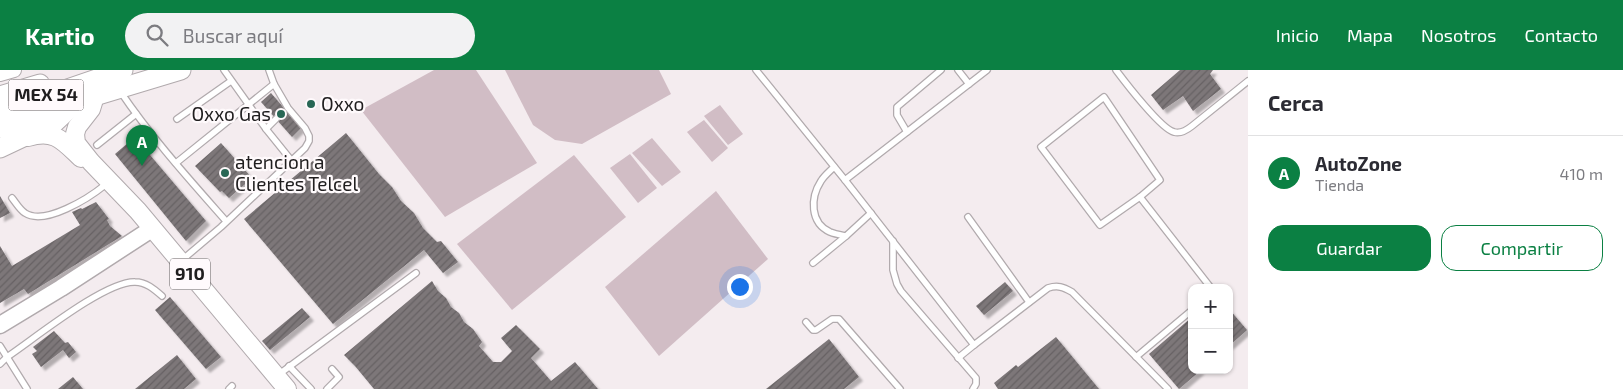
<!DOCTYPE html>
<html lang="es">
<head>
<meta charset="utf-8">
<style>
  :root { --surface:#fff; --page:#f2f2f3; --text:#2b2b33; --muted:#7c7c81; --line:#e1e1e2; --accent:#0b8043 }
  body { margin:0; font-family:"Exo 2",sans-serif; background:var(--page); color:var(--text) }
  .controls { position:absolute; right:15px; bottom:15px; display:grid; overflow:hidden; border-radius:10px; box-shadow:0 1px 4px #0004 }
  .controls button { width:45px; height:45px; display:grid; place-items:center; padding:0; border:0; border-bottom:1px solid var(--line); background:var(--surface); color:var(--text); font:25px sans-serif }
  .you { position:absolute; left:739px; top:216px; width:18px; height:18px; margin:-12px; border:4px solid #fff; border-radius:50%; background:#1a73e8; box-shadow:0 0 0 8px #1a73e833 }
  .badge { display:grid; place-items:center; width:32px; height:32px; border-radius:50%; background:var(--accent); color:#fff; font-size:16px; font-weight:700 }
  .pin { position:absolute; translate:-50% -41px; filter:drop-shadow(0 1px 2px #0008) }
  .pin::after { content:''; position:absolute; top:26px; width:18px; height:15px; background:inherit; clip-path:polygon(0 0,100% 0,50% 100%) }
  .list { margin:0; padding:0; list-style:none }
  h2 { display:flex; justify-content:space-between; align-items:center; height:65px; margin:0; padding:0 20px; font-size:21px }
  h2 small { font-size:16px; font-weight:400; color:var(--muted) }
  .list li { display:grid; grid-template-columns:32px 1fr auto; gap:15px; align-items:center; box-sizing:border-box; height:75px; padding:0 20px; border-top:1px solid var(--line) }
  .list b { display:block; font-size:19px; white-space:nowrap }
  .list p { margin:0; font-size:16px; white-space:nowrap; color:var(--muted) }
  .list em { font-size:16px; font-style:normal; color:var(--muted) }
  .actions { display:flex; gap:10px; padding:15px 20px }
  .actions a { flex:1; padding:11px 0; border:1px solid var(--accent); border-radius:15px; text-align:center; font-size:18px; color:var(--accent) }
  .actions .main { background:var(--accent); color:#fff }
  .icon { flex:none; width:28px; height:28px; fill:none; stroke:currentColor; stroke-width:2; stroke-linecap:round; stroke-linejoin:round }
  .map { position:relative; flex:none; width:1248px; height:319px; overflow:hidden }
  header { display:flex; align-items:center; gap:30px; box-sizing:border-box; height:70px; padding:0 25px; background:var(--accent); color:#fff }
  header strong { font-size:24px }
  nav { display:flex; gap:28px; margin-inline-start:auto; font-size:18px }
  .search { width:350px; height:45px; background:var(--page); display:flex; align-items:center; gap:12px; box-sizing:border-box; padding:0 18px; border-radius:28px; color:var(--muted); font-size:19px }
  main { display:flex }
  aside { flex:1; background:var(--surface) }
  .map>svg:first-child { display:block }
  .pitch { fill:#d1bdc5 }
  .building { fill:url(#building-hatch); filter:url(#shadow) }
  .lines { fill:none; stroke-linecap:round; stroke-linejoin:round }
  .service-casing { stroke:#b1aaad; stroke-width:8 }
  .tertiary-casing { stroke:#b1aaad; stroke-width:16 }
  .secondary-casing { stroke:#b1aaad; stroke-width:19 }
  .primary-casing { stroke:#b1aaad; stroke-width:20 }
  .trunk-casing { stroke:#b1aaad; stroke-width:21 }
  .service { stroke:#fff; stroke-width:5.5 }
  .tertiary { stroke:#fff; stroke-width:14 }
  .secondary { stroke:#fff; stroke-width:16 }
  .primary { stroke:#fff; stroke-width:18 }
  .trunk { stroke:#fff; stroke-width:19 }
  .poi-dot { fill:#286755; stroke:#fffafc; stroke-width:2 }
  .labels { text-anchor:middle; stroke-width:4.5; stroke-linejoin:round; paint-order:stroke }
  .shield { fill:#fffafc; stroke:#636061; stroke-width:1 }
  .shield-label { font-size:18px; font-weight:bold; fill:#201e1f }
  .poi-label { font-size:19px; fill:#201e1f; stroke:#fffafc; text-anchor:start }
</style>
</head>
<body>
<header>
<strong>Kartio</strong>
<div class="search"><svg class="icon" aria-label="search" viewBox="0 0 24 24"><circle cx="10" cy="10" r="6"/><path d="M15 15l6 6"/></svg>Buscar aquí</div>
<nav><a>Inicio</a><a>Mapa</a><a>Nosotros</a><a>Contacto</a></nav>
</header>
<main>
<div class="map">
<svg width="1248" height="319" viewBox="0 0 1248 319">
  <defs>
    <pattern id="building-hatch" width="6" height="6" patternUnits="userSpaceOnUse" patternTransform="scale(1.25)"><rect width="6" height="6" fill="#7d7779"/><path d="M-1 1l2-2M0 6l6-6M5 7l2-2" fill="none" stroke="#666163"/></pattern>
    <filter id="shadow"><feDropShadow dx="4" dy="4" stdDeviation="1" flood-color="#0004"/></filter>
  </defs>
  <rect width="100%" height="100%" fill="#f4ecef"/>
  <g class="pitch">
    <path d="M434,0h42l61,93 -92,54 -84,-107z"/>
    <path d="M505,0h154l12,24 -89,50 -27,-4 -22,-15z"/>
    <path d="M720,35l23,29 -15,11 -24,-29z"/>
    <path d="M704,50l24,28 -16,14 -25,-30z"/>
    <path d="M652,68l29,34 -19,14 -30,-33z"/>
    <path d="M630,84l27,34 -19,15 -28,-35z"/>
    <path d="M574,85l52,62 -114,93 -55,-66z"/>
    <path d="M716,121l52,68 -109,97 -54,-69z"/>
  </g>
  <g class="building">
    <path d="M1180,0h33l-3,4 11,15 -28,22 -10,-15 -20,14 -12,-15z"/>
    <path d="M271,23l30,35 -9,9 -31,-35z"/>
    <path d="M142,61l1,13 7,11 56,66 -20,20 -71,-87z"/>
    <path d="M346,63l33,41 13,13 9,14 13,12 9,15 14,14 4,-1 17,21 -15,11 -19,-23 -91,74 -89,-105z"/>
    <path d="M221,73l31,35 -23,20 -7,-7 -2,1 -25,-26z"/>
    <path d="M0,126l10,17 -10,5z"/>
    <path d="M96,132l13,17 -2,1 3,6 12,10 -94,58 -4,-5 -24,14v-57l12,20 68,-41 -8,-13 9,-4 1,1z"/>
    <path d="M432,211l6,10 8,7 5,9 8,6 5,9 9,7 9,13 -3,4 14,16h8l11,-11 -11,-13 15,-13 24,24 -9,9 20,23 24,-19 23,27h-224l-19,-23 -11,-11z"/>
    <path d="M1005,212l8,9 -29,24 -8,-9z"/>
    <path d="M170,227l51,60 -15,12 -51,-59z"/>
    <path d="M302,238l8,9 -40,33 -8,-9z"/>
    <path d="M1229,239l18,21 -18,16z"/>
    <path d="M1192,247v53h9l-22,19 -30,-35z"/>
    <path d="M54,261l11,12 3,-1 8,10 -7,6 -6,-8 -22,17 -9,-13 5,-3 -4,-4z"/>
    <path d="M1056,267l43,52h-101l-4,-6 22,-18 2,2z"/>
    <path d="M829,269l30,38 -15,12h-78z"/>
    <path d="M177,285l19,24 -12,10h-49z"/>
    <path d="M73,307l10,12h-25z"/>
  </g>
  <g class="lines">
    <defs>
      <g id="service">
        <path d="M224,0l42,59 25,31"/>
        <path d="M269,0l5,14"/>
        <path d="M756,0l89,110 129,165 74,-57c10,-3 15,-1 24,4l96,97"/>
        <path d="M958,0l11,14"/>
        <path d="M1116,0c9,12 45,59 58,62 7,2 13,-2 18,-6l56,-45"/>
        <path d="M120,21c31,46 69,88 106,130"/>
        <path d="M1104,27l56,83 -20,17 -40,28 -59,-78z"/>
        <path d="M177,49l54,-38"/>
        <path d="M266,59l10,-10"/>
        <path d="M907,62l-10,-17v-8l44,-37"/>
        <path d="M97,75l39,-31"/>
        <path d="M176,93l98,-79 14,24 17,20 4,8v5l-4,7 -84,79 -39,33"/>
        <path d="M834,97c-4,4 -10,9 -13,14 -11,17 -11,42 9,51 5,2 11,3 16,4l25,-23"/>
        <path d="M845,110l142,-110"/>
        <path d="M1140,127l71,91"/>
        <path d="M12,128c4,5 8,12 13,15 20,13 64,-15 80,-28"/>
        <path d="M968,147l61,85"/>
        <path d="M893,171v29l4,14 4,7 75,87v6l-3,5"/>
        <path d="M813,193l33,-27"/>
        <path d="M806,252l7,8h3l16,-11h7l61,70"/>
        <path d="M0,276l27,43"/>
        <path d="M1136,287l56,-47"/>
        <path d="M958,288l16,-13"/>
        <path d="M0,294l7,-7c27,-18 98,-76 128,-75 11,0 19,7 27,14"/>
        <path d="M289,296l22,23"/>
        <path d="M278,305l138,-102"/>
        <path d="M229,319l3,-3"/>
        <path d="M327,319l12,-12 -7,-8"/>
      </g>
      <path id="tertiary" d="M0,4l14,-4"/>
      <path id="secondary" d="M0,255l61,-37 86,-56"/>
      <g id="primary">
        <path d="M95,26l-4,13 -14,18 -2,7 1,9 15,19 47,49 149,178"/>
        <path d="M28,67c27,-8 35,4 53,21"/>
      </g>
      <g id="trunk">
        <path d="M0,26l40,-12"/>
        <path d="M0,42l123,-42"/>
        <path d="M0,58l75,-26 106,-32"/>
        <path d="M0,78l55,-26 15,-14"/>
      </g>
    </defs>
    <use href="#service" class="service-casing"/>
    <use href="#tertiary" class="tertiary-casing"/>
    <use href="#secondary" class="secondary-casing"/>
    <use href="#primary" class="primary-casing"/>
    <use href="#trunk" class="trunk-casing"/>
    <use href="#service" class="service"/>
    <use href="#tertiary" class="tertiary"/>
    <use href="#secondary" class="secondary"/>
    <use href="#primary" class="primary"/>
    <use href="#trunk" class="trunk"/>
  </g>
  <g class="poi-dot">
    <circle cx="311" cy="34" r="5"/>
    <circle cx="281" cy="44" r="5"/>
    <circle cx="225" cy="103" r="5"/>
  </g>
  <g class="labels">
    <g class="shield">
      <rect x="8.5" y="9.5" width="75" height="31" rx="4"/>
      <rect x="170" y="188.5" width="40" height="31" rx="4"/>
    </g>
    <g class="shield-label">
      <text x="46" y="31">MEX 54</text>
      <text x="190" y="210">910</text>
    </g>
    <g class="poi-label">
      <text x="321" y="41">Oxxo</text>
      <text x="271" y="51" text-anchor="end">Oxxo Gas</text>
      <text x="235" y="99">atencion a<tspan x="235" dy="22">Clientes Telcel</tspan></text>
    </g>
  </g>
</svg>
<div class="controls">
<button>+</button>
<button>−</button>
</div>
<div class="you"></div>
<div class="pin badge" style="left:142px;top:96px">A</div>
</div>
<aside>
<h2>Cerca<small></small></h2>
<ul class="list">
<li><span class="badge">A</span><div><b>AutoZone</b><p>Tienda</p></div><em>410 m</em></li>
</ul>
<div class="actions"><a class="main">Guardar</a><a>Compartir</a></div>
</aside>
</main>
</body>
</html>
